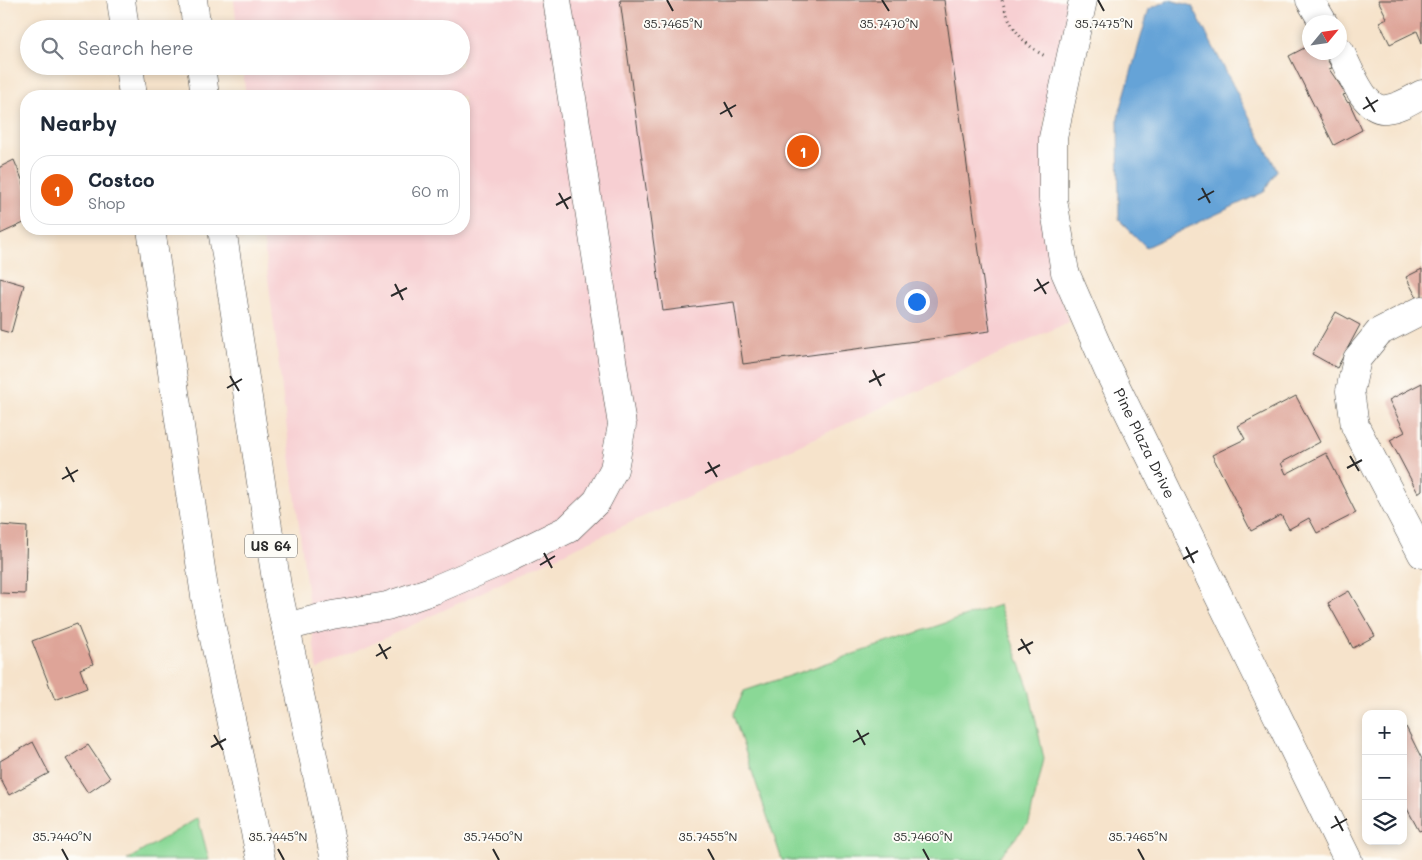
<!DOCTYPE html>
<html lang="en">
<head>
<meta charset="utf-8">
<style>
  :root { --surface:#fff; --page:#f2f2f3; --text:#1f2937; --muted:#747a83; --line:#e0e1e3; --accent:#ea580c }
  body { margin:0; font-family:Mali,sans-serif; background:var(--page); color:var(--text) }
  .controls { position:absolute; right:15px; bottom:15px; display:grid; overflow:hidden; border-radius:10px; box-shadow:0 2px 8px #0003 }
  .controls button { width:45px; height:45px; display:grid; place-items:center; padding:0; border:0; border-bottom:1px solid var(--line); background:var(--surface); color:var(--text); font:25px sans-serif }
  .compass { position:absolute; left:1302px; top:15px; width:45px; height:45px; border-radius:50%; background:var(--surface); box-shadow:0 2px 8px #0003; rotate:61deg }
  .you { position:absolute; left:916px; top:301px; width:18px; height:18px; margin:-12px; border:4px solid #fff; border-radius:50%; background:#1a73e8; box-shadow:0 0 0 8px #1a73e833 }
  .badge { display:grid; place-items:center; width:32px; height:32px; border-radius:50%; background:var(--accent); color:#fff; font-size:16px; font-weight:700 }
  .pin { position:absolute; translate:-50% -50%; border:2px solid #fff; box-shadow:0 1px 5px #0006 }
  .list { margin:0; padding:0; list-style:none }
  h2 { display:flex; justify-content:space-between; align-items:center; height:65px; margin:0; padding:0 20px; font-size:21px }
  h2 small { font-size:16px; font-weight:400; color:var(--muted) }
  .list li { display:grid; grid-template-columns:32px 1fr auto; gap:15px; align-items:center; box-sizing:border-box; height:70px; margin:0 10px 10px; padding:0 10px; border:1px solid var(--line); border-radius:20px }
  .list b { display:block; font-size:19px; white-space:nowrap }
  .list p { margin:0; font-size:16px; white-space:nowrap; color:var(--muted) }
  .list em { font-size:16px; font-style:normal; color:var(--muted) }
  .icon { flex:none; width:28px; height:28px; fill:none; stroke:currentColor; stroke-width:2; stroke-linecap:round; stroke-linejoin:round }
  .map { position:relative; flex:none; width:1422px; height:860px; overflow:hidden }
  .search { position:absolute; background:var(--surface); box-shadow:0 2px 8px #0003; left:20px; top:20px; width:450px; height:55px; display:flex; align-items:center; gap:12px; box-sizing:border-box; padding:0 18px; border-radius:28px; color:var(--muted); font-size:19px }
  .panel { position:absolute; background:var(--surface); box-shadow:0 2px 8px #0003; left:20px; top:90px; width:450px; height:145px; border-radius:20px }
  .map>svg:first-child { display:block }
  .built { fill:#f7cfd2 }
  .green { fill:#8ad896; stroke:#5a8260 }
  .water { fill:#65a3d7; stroke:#486781 }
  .building { fill:#dea498 }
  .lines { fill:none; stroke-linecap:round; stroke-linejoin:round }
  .minor-casing { stroke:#494743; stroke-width:29 }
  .highway-casing { stroke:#494743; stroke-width:29 }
  .path { stroke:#494743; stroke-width:3; stroke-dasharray:1 4; stroke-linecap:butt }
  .minor { stroke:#fff; stroke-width:28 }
  .highway { stroke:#fff; stroke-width:28 }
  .ticks { fill:none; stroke:#2b2b2b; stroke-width:2 }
  .labels { text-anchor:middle; stroke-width:4; stroke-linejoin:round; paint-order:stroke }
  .shield { fill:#fdfcf7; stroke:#6a6a68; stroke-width:1 }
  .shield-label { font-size:14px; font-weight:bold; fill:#2b2b2b }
  .street-label { font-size:15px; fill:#2b2b2b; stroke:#fdfcf7 }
  .ticks-label { font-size:12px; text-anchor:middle; fill:#2b2b2b; stroke:#fdfcf7; stroke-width:4; stroke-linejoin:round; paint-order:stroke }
</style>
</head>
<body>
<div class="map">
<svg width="1422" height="860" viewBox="0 0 1422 860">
  <rect width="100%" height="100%" fill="#fdfcf7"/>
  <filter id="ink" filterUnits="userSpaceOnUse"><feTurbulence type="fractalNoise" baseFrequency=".02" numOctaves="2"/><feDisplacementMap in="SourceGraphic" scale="10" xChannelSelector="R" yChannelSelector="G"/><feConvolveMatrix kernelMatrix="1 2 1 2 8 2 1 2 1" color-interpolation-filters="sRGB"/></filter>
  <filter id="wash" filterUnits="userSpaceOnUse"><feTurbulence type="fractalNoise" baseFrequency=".0096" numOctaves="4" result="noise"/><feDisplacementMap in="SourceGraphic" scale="20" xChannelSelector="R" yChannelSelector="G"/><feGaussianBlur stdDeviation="1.12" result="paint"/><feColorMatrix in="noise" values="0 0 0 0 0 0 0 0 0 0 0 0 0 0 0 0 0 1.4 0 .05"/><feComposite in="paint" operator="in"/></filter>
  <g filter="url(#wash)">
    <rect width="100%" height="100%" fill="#f6e3cb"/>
    <path class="built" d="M234,0h838l-16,60 -12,58 8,146 17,58 -479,219 -273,129 -55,-441h202v-133h-218l-4,-30h219v-37h-224z"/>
    <g class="green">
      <path d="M999,605l30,84 15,70 -15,63 -32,38h-215l-49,-145 11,-24z"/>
      <path d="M198,818l11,42h-82z"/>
    </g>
    <path class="water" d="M1170,0l22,6 85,164 -13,22 -118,55 -27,-27 -1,-102 31,-109z"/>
    <g id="blocks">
      <g class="building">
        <path d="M620,0h324l46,331 -247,33 -9,-62 -71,9z"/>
        <path d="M1378,0h44v43l-5,-12 -27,13 -11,-22 8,-4z"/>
        <path d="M1310,45v7h13l9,16 -3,1 17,25 -3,1 5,8 1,-1 13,28 -28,15 -45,-89z"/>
        <path d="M14,160l12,29v33l-26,12v-67z"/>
        <path d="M1422,269v29l-4,2 -12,-23z"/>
        <path d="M0,278l24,7 -13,48 -11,-3z"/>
        <path d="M1336,312l24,13 -23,43 -25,-14z"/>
        <path d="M1422,383v107l-4,3 -28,-53 15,-8 -16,-32z"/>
        <path d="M1296,396l24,46 -39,21 5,11 40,-21 30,60 -39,20 -8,-15 -20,11 -8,-14 -30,16 -39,-76 33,-16 -7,-13z"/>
        <path d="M0,525l27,2 -2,67 -25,-1z"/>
        <path d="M1349,591l26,45 -22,12 -25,-45z"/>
        <path d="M77,624l16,40 -13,5 7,19 -32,12 -23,-59z"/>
        <path d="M1406,727l16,32v71l-3,1 -16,-30v-72z"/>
        <path d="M33,742l16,31 -40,22 -9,-17v-17z"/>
        <path d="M88,745l22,33 -22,15 -22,-34z"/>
      </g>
    </g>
  </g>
  <g filter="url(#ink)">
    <use href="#blocks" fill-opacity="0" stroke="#494743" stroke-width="1"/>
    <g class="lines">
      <defs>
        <g id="minor">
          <path id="s1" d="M1083,0l-30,138v61l12,73 42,96 241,492"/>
          <path d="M1310,0l13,22"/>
          <path d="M1340,51c9,17 24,61 46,58 13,-1 25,-9 36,-15"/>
          <path d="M1422,310l-43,22 -22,27 -7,32 5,35 67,128"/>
          <path d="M286,627l46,-12 55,-9 47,-16 75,-32 59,-29 29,-28 17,-32 8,-44 -65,-425"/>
        </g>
        <g id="highway">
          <path d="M121,0l4,29"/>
          <path d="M193,0l4,29"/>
          <path d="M129,66l4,30"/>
          <path d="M201,66l4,30"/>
          <path d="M151,229l54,367 56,264"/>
          <path d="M222,229l55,357 58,274"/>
        </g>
      </defs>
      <use href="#minor" class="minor-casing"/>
      <use href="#highway" class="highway-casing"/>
      <path class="path" d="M1002,0c7,25 20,44 43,56"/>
      <use href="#minor" class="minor"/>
      <use href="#highway" class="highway"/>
    </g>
  </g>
  <path class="ticks" d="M667,0l6,11M882,0l7,11M1098,0l6,11M1366,97l9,15M724,102l8,15M1363,109l15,-9M720,114l16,-9M1202,188l8,15M559,193l9,16M1198,200l16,-9M556,205l15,-8M1037,279l9,15M395,284l8,16M1034,291l15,-9M391,296l16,-8M873,370l8,16M230,376l9,15M869,382l16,-8M227,388l15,-9M1350,456l9,15M708,462l9,15M66,467l8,15M1347,468l15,-8M705,473l15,-8M62,479l16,-9M1186,547l8,16M544,553l8,15M1183,559l15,-8M540,565l15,-9M1021,639l9,15M379,644l8,15M1018,650l15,-8M376,656l15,-9M857,730l8,15M214,735l9,15M853,742l16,-9M211,747l15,-8M1335,816l8,15M1331,828l16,-9M62,849l6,11M278,849l6,11M493,849l6,11M708,849l6,11M923,849l6,11M1138,849l6,11"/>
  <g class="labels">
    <rect class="shield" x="245" y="534.5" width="52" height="23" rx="4"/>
    <g class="shield-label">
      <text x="271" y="551">US 64</text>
    </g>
    <g class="street-label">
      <text dy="5" stroke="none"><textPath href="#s1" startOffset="465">Pine Plaza Drive</textPath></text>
    </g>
  </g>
  <g class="ticks-label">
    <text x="673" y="28">35.7465°N</text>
    <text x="889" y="28">35.7470°N</text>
    <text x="1104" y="28">35.7475°N</text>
    <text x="62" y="841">35.7440°N</text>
    <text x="278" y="841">35.7445°N</text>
    <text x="493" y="841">35.7450°N</text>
    <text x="708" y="841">35.7455°N</text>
    <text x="923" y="841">35.7460°N</text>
    <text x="1138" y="841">35.7465°N</text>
  </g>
</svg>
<div class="controls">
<button>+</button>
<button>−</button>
<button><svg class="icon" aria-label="layers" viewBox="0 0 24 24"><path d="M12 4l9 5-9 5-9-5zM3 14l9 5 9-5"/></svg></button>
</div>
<svg class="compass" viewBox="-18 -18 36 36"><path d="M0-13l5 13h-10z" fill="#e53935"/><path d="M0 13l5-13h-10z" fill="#747a83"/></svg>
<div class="you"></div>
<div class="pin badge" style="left:803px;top:151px">1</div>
<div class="search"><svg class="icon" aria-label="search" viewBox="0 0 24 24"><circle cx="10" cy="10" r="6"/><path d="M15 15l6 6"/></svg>Search here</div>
<section class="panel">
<h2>Nearby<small></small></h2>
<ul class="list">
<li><span class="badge">1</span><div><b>Costco</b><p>Shop</p></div><em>60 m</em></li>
</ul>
</section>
</div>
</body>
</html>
